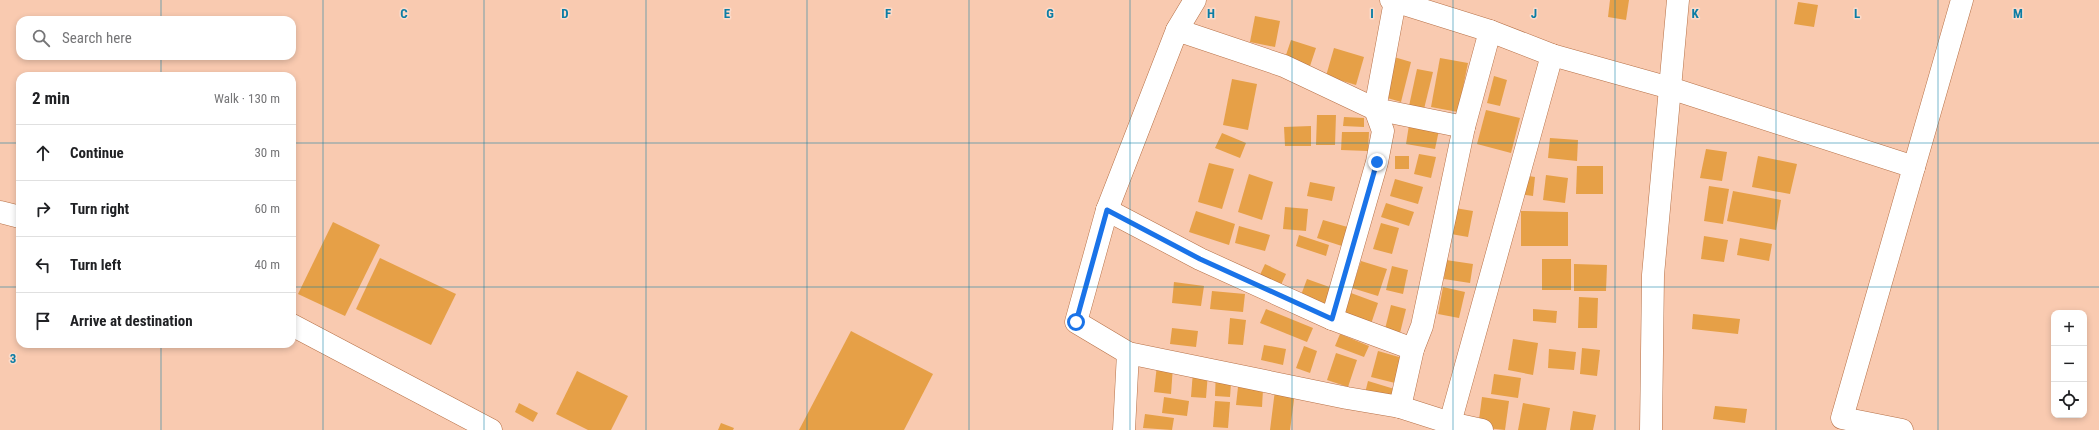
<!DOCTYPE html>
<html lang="en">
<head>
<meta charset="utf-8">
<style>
  :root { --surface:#fff; --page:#f2f2f2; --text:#202124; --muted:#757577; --line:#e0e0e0 }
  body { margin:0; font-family:"Roboto Condensed",sans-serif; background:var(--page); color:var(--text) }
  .controls { position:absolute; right:12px; bottom:12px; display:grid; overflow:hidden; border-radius:8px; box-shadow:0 2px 6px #0003 }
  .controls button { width:36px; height:36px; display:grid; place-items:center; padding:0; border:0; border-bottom:1px solid var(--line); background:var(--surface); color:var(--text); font:20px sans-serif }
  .stop { position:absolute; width:12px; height:12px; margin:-9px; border:3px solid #1a73e8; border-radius:50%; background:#fff }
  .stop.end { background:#1a73e8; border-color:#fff; box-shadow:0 1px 4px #0008 }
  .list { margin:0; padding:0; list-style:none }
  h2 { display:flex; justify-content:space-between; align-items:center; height:52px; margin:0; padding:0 16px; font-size:17px }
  h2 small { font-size:13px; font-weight:400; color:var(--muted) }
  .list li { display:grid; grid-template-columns:26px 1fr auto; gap:12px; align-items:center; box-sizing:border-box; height:56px; padding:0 16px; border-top:1px solid var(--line) }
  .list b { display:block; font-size:15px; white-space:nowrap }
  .list em { font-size:13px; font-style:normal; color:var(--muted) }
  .icon { flex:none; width:22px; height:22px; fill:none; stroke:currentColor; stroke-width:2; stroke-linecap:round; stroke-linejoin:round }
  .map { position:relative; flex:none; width:2099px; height:430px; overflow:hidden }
  .search { position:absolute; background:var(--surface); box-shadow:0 2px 6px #0003; left:16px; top:16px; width:280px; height:44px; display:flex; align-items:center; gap:10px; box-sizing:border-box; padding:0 14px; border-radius:12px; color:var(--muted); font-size:15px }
  .panel { position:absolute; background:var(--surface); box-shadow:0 2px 6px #0003; left:16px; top:72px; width:280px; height:276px; border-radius:12px }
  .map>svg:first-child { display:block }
  .building { fill:#e6a047 }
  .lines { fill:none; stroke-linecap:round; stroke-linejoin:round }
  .street-casing { stroke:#b67046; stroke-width:23 }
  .secondary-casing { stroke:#b67046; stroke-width:23 }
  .street { stroke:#fff; stroke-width:22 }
  .secondary { stroke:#fff; stroke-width:22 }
  .route { stroke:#1a73e8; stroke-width:5 }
  .grid { fill:none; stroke:#0b7da5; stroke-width:1; stroke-opacity:0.55 }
  .grid-label { font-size:13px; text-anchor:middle; font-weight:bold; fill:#0b7da5; stroke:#fbdbca; stroke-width:3; stroke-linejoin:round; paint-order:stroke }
</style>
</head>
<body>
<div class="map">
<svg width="2099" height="430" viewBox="0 0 2099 430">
  <rect width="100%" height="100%" fill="#f9cab0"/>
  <g class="building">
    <path d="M1610,0h19l-3,20 -18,-3z"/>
    <path d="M1798,2l20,3 -4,22 -20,-3z"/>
    <path d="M1255,16l25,5 -5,26 -25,-5z"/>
    <path d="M1291,40l25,8 -6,18 -25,-8z"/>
    <path d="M1334,48l30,9 -8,28 -30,-9z"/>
    <path d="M1394,57l17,5 -10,40 -17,-5z"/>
    <path d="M1440,58l28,5 -10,49 -27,-5z"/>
    <path d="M1417,69l16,3 -9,37 -15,-3z"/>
    <path d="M1494,76l13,4 -7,26 -13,-3z"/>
    <path d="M1232,79l25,5 -9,46 -25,-5z"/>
    <path d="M1486,110l34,8 -9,35 -34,-9z"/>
    <path d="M1317,115h19l-1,30h-19z"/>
    <path d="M1344,117l20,1v9l-21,-1z"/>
    <path d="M1409,125l30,5 -4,19 -29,-5z"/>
    <path d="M1311,126v20h-26l-1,-19z"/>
    <path d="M1342,132h27l-1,19 -27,-1z"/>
    <path d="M1222,133l24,10 -6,15 -25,-10z"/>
    <path d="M1550,138l28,2 -1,21 -29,-3z"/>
    <path d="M1706,149l21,3 -5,29 -22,-3z"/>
    <path d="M1419,154l17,3 -5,21 -17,-4z"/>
    <rect x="1395" y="156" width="14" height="13"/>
    <path d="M1758,156l39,8 -7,30 -38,-7z"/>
    <path d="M1209,163l25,6 -12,40 -24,-7z"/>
    <path d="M1577,166h26v28h-27z"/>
    <path d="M1249,174l24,8 -11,38 -24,-8z"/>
    <path d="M1522,175l13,2 -2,19 -14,-2z"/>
    <path d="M1546,175l22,3 -3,25 -22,-3z"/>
    <path d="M1395,179l28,8 -5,17 -28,-8z"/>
    <path d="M1310,182l25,5 -3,14 -25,-5z"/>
    <path d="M1709,186l20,3 -6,35 -19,-3z"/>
    <path d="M1733,191l48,9 -5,30 -49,-9z"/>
    <path d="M1386,203l28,9 -5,14 -28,-9z"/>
    <path d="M1285,207l23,2 -2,22 -23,-2z"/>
    <path d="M1455,208l18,3 -5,26 -17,-3z"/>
    <path d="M1196,211l39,13 -6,21 -40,-13z"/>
    <path d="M1521,211l47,1v34h-47z"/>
    <path d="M1323,220l28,8 -6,19 -28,-9z"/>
    <path d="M333,222l47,23 -35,71 -47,-22z"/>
    <path d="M1381,223l18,5 -7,26 -19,-5z"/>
    <path d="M1239,226l31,9 -5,16 -30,-8z"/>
    <path d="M1299,235l30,10 -3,11 -30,-10z"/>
    <path d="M1704,236l24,4 -4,22 -23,-3z"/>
    <path d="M1740,238l32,6 -3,17 -32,-6z"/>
    <path d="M380,258l76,36 -25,51 -75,-36z"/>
    <rect x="1542" y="259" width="29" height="31"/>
    <path d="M1446,260l27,4 -3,19 -26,-4z"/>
    <path d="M1361,261l26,8 -9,27 -26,-8z"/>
    <path d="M1265,264l21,10 -6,13 -21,-10z"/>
    <path d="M1574,264l33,1 -1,26h-32z"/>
    <path d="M1392,266l16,4 -5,24 -17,-4z"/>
    <path d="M1307,279l28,10 -7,17 -27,-11z"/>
    <path d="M1174,282l30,4 -3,20 -29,-3z"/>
    <path d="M1443,287l22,5 -6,26 -21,-4z"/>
    <path d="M1212,291l33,3 -2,18 -33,-3z"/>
    <path d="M1351,293l27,10 -7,21 -28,-9z"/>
    <path d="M1579,297l19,1 -1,30h-19z"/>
    <path d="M1391,305l15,4 -7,28 -15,-4z"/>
    <path d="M1266,309l47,19 -6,14 -47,-19z"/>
    <path d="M1533,309l24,2 -1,12 -23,-2z"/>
    <path d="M1693,314l47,5 -2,15 -46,-5z"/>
    <path d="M1230,318l16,2 -3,25 -15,-1z"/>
    <path d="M1172,328l26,3 -2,16 -26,-3z"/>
    <path d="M851,331l82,43 -29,56h-105z"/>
    <path d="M1340,334l29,12 -5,11 -29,-11z"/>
    <path d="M1513,339l25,4 -5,32 -25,-5z"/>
    <path d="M1264,345l22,4 -3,16 -22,-5z"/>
    <path d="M1304,346l13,5 -7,22 -14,-5z"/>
    <path d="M1582,348l18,2 -3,26 -17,-2z"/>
    <path d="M1549,349l27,3 -2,18 -26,-2z"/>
    <path d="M1378,351l28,8 -7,25 -28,-7z"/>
    <path d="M1336,353l21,7 -9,27 -21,-7z"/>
    <path d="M1157,365l16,1 -2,28 -17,-2z"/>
    <path d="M1216,370h16l-2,27 -15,-1z"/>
    <path d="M577,371l51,25 -17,34h-23l-32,-16z"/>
    <path d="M1193,371l15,2 -2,25 -15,-1z"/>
    <path d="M1494,374l27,4 -3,20 -27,-4z"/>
    <path d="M1368,381l33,10 -4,12 -32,-10z"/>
    <path d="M1238,387l25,2 -1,18 -26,-2z"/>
    <path d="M1275,390l20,2 -5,38h-20z"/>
    <path d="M1164,397l25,4 -2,15 -25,-3z"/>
    <path d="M1482,397l27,4 -4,29 -27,-3z"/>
    <path d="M1215,401l15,1 -2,26 -15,-1z"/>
    <path d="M519,403l19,10 -5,9 -18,-10z"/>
    <path d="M1523,403l27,5 -4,22h-28z"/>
    <path d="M1715,406l32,3 -2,14 -32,-4z"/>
    <path d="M1573,411l23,4 -3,15h-23z"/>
    <path d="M1145,414l29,4 -2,12 -29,-2z"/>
    <path d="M721,423l13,5 -1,2h-15z"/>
  </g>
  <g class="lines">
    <defs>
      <g id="street">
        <path d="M1391,0l99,31 62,24 118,33 244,79"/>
        <path d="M1177,30l18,-30"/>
        <path d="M1464,127l-89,-18 -91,-43 -107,-36 -70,180 -31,112 52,31 219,45 53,9 50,16 32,7"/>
        <path d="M1107,210l93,49 132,60 81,30"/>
        <path d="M0,212l20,5"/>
        <path d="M1332,319l45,-157 6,-31 -8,-22 20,-108"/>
        <path d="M292,325l199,105"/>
        <path d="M1400,407l13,-58 9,-23 42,-199 26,-96"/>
        <path d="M1450,423l102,-368"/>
        <path d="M1124,430l4,-77"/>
        <path d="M1902,430l-60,-12 120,-418"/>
      </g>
      <path id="secondary" d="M1651,430l2,-155 25,-275"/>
    </defs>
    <use href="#street" class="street-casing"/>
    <use href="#secondary" class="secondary-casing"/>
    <use href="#street" class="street"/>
    <use href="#secondary" class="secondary"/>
  </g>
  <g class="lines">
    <path class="route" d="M1076,322l31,-112 93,49 132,60 45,-157"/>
  </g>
  <path class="grid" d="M161,0v20M323,0v430M484,0v430M646,0v430M807,0v430M969,0v430M1130,0v430M1292,0v430M1453,0v430M1615,0v430M1776,0v430M1938,0v430M161,56v20M0,143h20M292,143h1807M0,287h20M292,287h1807M161,344v86"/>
  <g class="grid-label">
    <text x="404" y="18">C</text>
    <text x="565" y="18">D</text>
    <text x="727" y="18">E</text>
    <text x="888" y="18">F</text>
    <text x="1050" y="18">G</text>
    <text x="1211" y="18">H</text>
    <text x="1372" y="18">I</text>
    <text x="1534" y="18">J</text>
    <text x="1695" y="18">K</text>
    <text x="1857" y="18">L</text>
    <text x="2018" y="18">M</text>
    <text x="13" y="363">3</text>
  </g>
</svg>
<div class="controls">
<button>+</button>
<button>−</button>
<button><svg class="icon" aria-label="locate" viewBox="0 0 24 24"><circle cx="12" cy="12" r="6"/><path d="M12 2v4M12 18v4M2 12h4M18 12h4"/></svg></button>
</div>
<div class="stop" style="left:1076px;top:322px"></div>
<div class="stop end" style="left:1377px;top:162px"></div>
<div class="search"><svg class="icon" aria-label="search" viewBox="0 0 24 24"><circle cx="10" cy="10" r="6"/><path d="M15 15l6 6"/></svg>Search here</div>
<section class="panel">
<h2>2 min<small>Walk · 130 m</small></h2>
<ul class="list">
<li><svg class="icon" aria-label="ahead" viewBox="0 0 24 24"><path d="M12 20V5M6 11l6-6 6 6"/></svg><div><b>Continue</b></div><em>30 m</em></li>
<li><svg class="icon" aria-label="right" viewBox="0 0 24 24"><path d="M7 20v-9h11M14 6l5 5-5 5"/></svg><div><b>Turn right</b></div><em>60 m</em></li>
<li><svg class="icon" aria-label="left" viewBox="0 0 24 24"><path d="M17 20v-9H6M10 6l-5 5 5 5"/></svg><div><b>Turn left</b></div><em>40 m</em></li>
<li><svg class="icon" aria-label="arrive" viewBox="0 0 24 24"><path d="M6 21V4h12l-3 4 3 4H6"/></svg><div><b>Arrive at destination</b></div></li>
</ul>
</section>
</div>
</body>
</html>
